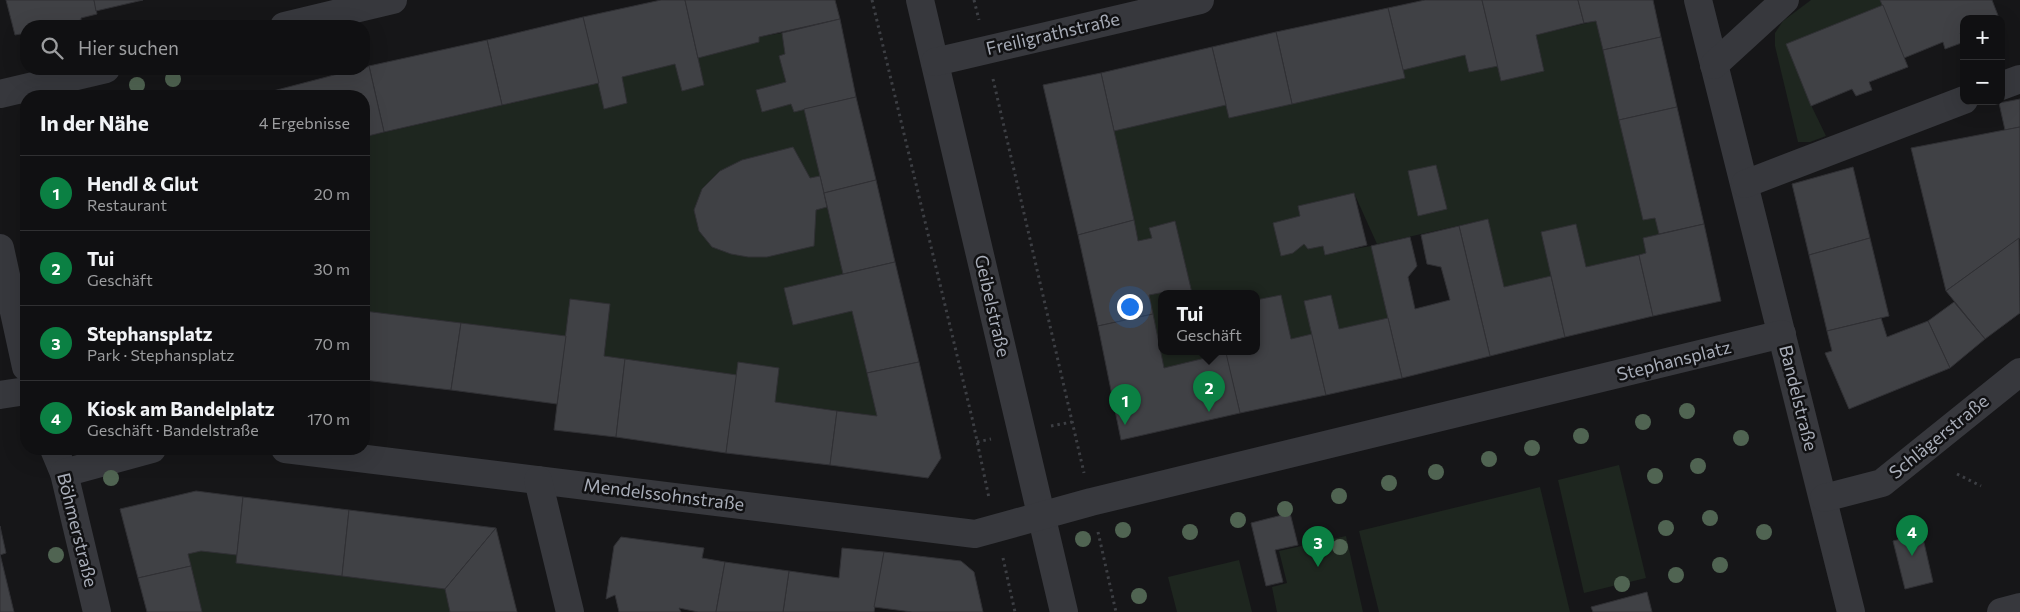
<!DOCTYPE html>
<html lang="de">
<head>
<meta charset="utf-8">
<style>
  :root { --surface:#101012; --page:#1e1e20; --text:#f1f3f6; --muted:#9c9d9f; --line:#303032; --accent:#0b8043 }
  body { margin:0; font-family:Commissioner,sans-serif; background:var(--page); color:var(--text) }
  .controls { position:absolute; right:15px; top:15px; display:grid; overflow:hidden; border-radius:10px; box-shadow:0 5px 20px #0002 }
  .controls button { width:45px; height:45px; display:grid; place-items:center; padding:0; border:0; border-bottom:1px solid var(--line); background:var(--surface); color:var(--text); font:25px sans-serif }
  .you { position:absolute; left:1129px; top:306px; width:18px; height:18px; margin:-12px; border:4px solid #fff; border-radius:50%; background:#1a73e8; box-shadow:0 0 0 8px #1a73e833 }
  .badge { display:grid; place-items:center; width:32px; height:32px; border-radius:50%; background:var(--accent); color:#fff; font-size:16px; font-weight:700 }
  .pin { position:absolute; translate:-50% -41px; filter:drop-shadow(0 1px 2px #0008) }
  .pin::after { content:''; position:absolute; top:26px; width:18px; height:15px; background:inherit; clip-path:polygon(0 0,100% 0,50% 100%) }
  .popup { position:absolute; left:1158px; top:290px; width:102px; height:65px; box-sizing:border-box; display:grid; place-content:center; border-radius:10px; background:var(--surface); filter:drop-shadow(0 1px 4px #0005); font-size:16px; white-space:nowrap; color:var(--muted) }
  .popup b { font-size:19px; color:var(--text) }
  .popup::after { content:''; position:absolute; left:50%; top:100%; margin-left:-10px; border:10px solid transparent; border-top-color:var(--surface) }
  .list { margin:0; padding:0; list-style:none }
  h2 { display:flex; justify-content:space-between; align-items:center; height:65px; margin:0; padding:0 20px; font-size:21px }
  h2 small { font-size:16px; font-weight:400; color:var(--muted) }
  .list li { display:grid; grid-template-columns:32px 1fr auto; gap:15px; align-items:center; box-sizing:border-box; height:75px; padding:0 20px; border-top:1px solid var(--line) }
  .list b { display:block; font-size:19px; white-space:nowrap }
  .list p { margin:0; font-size:16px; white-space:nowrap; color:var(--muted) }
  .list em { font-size:16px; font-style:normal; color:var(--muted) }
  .icon { flex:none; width:28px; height:28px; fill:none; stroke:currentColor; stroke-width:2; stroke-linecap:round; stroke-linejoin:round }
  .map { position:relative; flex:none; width:2020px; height:612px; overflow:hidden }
  .search { position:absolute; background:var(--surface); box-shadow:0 5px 20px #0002; left:20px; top:20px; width:350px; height:55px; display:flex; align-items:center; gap:12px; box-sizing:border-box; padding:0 18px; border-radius:20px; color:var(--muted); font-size:19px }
  .panel { position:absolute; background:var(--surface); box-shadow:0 5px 20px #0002; left:20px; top:90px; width:350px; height:365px; border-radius:20px }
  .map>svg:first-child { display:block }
  .green { fill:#1e261f }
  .building { fill:#404145; stroke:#303034 }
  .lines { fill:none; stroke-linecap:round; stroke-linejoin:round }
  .path { stroke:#3d3f44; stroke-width:3; stroke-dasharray:2.5 4; stroke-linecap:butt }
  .minor { stroke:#37383d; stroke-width:28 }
  .tree { fill:#506452 }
  .labels { text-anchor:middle; stroke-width:5; stroke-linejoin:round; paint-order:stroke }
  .street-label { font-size:18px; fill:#a8adb8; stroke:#111113 }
</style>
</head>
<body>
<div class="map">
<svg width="2020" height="612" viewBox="0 0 2020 612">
  <rect width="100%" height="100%" fill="#161618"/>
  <g class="green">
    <path d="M1811,0h69l3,5 -72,100 15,31 -16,6h-12l-23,-96v-13l8,-12z"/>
    <path d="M1596,21l47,199 12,-2 4,16 -16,4 3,15 -60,14 -10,-43 -35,8 10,44 -47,11 -16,-68 -111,25 -23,-51 -56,13 6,38 4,5 15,-3 2,8 46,-8 17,72 -49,11 -8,-34 -27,6 8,33 -21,5 -10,-44 -24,5 -1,-7h-64l-17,-72 -26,7 3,10 -14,3 -24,-110 112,-26 3,13 176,-40 -2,-8 62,-15 4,17 29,-6 4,15 42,-11 -8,-35z"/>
    <path d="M782,33l3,21 -6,2 7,26 -30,8 6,22 29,-8 13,5 16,67 -10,2 -68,-18 -22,11 -18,18 -8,21 5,21 13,16 19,7 85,-44 11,-3 16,67 -59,14 9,37 59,-14 25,105 -102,-14 -38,-27 -133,-19 6,-52 -40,-5 -4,37 -202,-25v-174l235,-54 6,26 22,-6 -5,-26 53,-13 7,27 22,-6 -6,-27 60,-16 1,-5z"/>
    <path d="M1165,292l-3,1v58h63l1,2 -62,15 -15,-73z"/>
    <path d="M1619,465l27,113 -62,15 -26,-113z"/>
    <path d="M1540,487l30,125h-191l-20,-81z"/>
    <path d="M1346,536l17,76h-86l-5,-25 15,-4 -8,-32z"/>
    <path d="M201,551l36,4 -1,8 209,26 5,23h-248l-14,-58z"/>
    <path d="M1239,560l13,52h-75l-9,-35z"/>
  </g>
  <g class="building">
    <path d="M6,0h88l3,14 -16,4v2l-27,6h-28v7l-11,2z"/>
    <path d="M94,0h49l-47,11z"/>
    <path d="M661,0h24l19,85 -22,6 -7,-27 -53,13 5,26 -23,6 -21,-92z"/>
    <path d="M685,0h150l5,19 -81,18v5l-61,16z"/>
    <path d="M1425,0h57l16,66 -29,6 -4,-17 -62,15 -15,-62z"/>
    <path d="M1482,0h96l6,23 -48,12 8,36 -43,10z"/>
    <path d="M1578,0h75l8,37 -58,13 -7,-29 -12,2z"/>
    <path d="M1880,0h112l7,18 -35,1v13l-4,1 4,9 -19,7 -2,-7 -39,16z"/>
    <path d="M1883,5l25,62 -39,15 3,8 -16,6 -4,-7 -41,17 -25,-62z"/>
    <path d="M1388,8l17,70 -113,26 -16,-72z"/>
    <path d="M583,17l16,66 -97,22 -15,-65z"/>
    <path d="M840,19l16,78 -62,15 -3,-8 -29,8 -6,-22 30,-8 -7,-26 6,-2 -3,-21z"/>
    <path d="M1276,32l16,72 -63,14 -17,-71z"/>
    <path d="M1661,37l16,70 -58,13 -16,-70z"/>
    <path d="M487,40l15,65 -118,27 -15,-66z"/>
    <path d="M1212,47l14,58 -112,26 -13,-58z"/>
    <path d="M369,66l15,66 -20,5v-41h-89l-2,-5 84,-22h7z"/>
    <path d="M1101,73l33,147 -56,15 -35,-150z"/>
    <path d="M273,91l2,5h-28z"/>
    <path d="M856,97l20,83 -52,13 -20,-84z"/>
    <path d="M2020,99v28l-15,3 -6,-27z"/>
    <path d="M1677,107l27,117 -45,10 -4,-16 -12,2 -24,-100z"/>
    <path d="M2020,127v111l-74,53 -35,-143z"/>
    <path d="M793,147l17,31 10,-2 7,31 -11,3 -2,36 -47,11h-19l-17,-3 -19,-7 -13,-16 -5,-21 8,-21 18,-18 22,-11z"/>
    <path d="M1436,165l11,44 -29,7 -10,-45z"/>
    <path d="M1853,167l17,71 -61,17 -17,-71z"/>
    <path d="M876,180l19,82 -52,12 -19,-81z"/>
    <path d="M1354,193l13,52 -42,10 -2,-9 -15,3 -4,-5 -11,9 -12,3 -8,-33 27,-7 -2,-10z"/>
    <path d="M1488,219l16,68 47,-11 14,61 -75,19 -31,-130z"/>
    <path d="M1134,220l4,21 14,-3 -3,-10 26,-7 17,72 -27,-1 -16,3 4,19 -55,12 -20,-91z"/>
    <path d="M1576,224l10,43 53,-12 14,61 -88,21 -24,-105z"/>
    <path d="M1704,224l17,77 -68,15 -14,-61 7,-2 -3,-15z"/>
    <path d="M1459,226l31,130 -88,22 -31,-132 39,-9 7,29 -9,11 7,32 35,-9 -9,-33 -14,-3 -6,-29z"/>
    <path d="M1870,238l19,78 -62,15 -18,-76z"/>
    <path d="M2019,238l1,75 -35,26 -39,-48z"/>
    <path d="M895,262l24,100 -52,11 -15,-62 -59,14 -9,-37z"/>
    <path d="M1281,295l10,44 21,-5 14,61 -86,18 -15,-62h31v-51z"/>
    <path d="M1331,295l8,34 49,-11 14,60 -76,17 -22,-94z"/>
    <path d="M570,299l40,5 -6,52 21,3 -9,78 -62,-7z"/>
    <path d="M1954,302l31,37 -35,29 -22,-47z"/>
    <path d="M364,311l97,12 -10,67 -87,-10z"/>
    <path d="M1153,314l11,54 62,-15 14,60 -119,27 -23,-114z"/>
    <path d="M1881,318l6,19 41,-16 22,47 -101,41 -24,-56 7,-2 -5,-20z"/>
    <path d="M461,323l105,13 -9,68 -106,-14z"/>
    <path d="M625,359l112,16 -11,78 -110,-16z"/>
    <path d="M738,362l41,6 -4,34 62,9 -7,54 -104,-12z"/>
    <path d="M919,362l22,96 -13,20 -98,-13 7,-54 40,5 -10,-43z"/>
    <path d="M196,491l47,6 -6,58 -36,-4 -13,3 3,12 -53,12 -18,-69z"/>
    <path d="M243,497l106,13 -7,66 -106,-13z"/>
    <path d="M349,510l147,18 -51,61 -103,-13z"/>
    <path d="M1290,513l8,32 -23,5 8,32 -17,4 -15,-63z"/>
    <path d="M0,526l6,27 -6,2z"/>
    <path d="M496,528l21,84h-67l-5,-23z"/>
    <path d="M1922,534l11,48 -28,7 -12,-48z"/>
    <path d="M621,537l83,11 -2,10 23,4 -9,50h-18l-19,-4 2,4h-62l-4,-17 -9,4 8,-53z"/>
    <path d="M842,548l42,4 -10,60h-91l6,-41 50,7z"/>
    <path d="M884,552l77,9 13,11 9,40h-71l-38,-5z"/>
    <path d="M0,555v-1l14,58h-14z"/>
    <path d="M725,562l64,9 -6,41h-67z"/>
    <path d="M191,566l11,46h-55l-9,-34z"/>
    <path d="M1647,592l5,20h-59l-2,-5z"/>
  </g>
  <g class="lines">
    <g class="path">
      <path d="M872,0l101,422 16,76"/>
      <path d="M974,0l5,20"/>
      <path d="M993,79l91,394"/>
      <path d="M1051,426l21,-4"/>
      <path d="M977,442l14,-3"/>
      <path d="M1957,474l24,12"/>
      <path d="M1098,532l18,80"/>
      <path d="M1003,558l12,54"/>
    </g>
    <g class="minor">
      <path d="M920,0l144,612"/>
      <path d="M1698,0l153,612"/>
      <path d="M284,26l109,-26"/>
      <path d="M935,62l265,-62"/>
      <path d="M1714,65l71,-65"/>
      <path d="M2001,86l19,-7"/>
      <path d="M0,94l106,-25"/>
      <path d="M1745,184l219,-84"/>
      <path d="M0,248l26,119"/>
      <path d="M0,395l26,-4"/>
      <path d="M54,449l10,24 33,139"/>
      <path d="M285,449l690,85 116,-32 691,-168"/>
      <path d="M64,473l88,-24"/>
      <path d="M538,480l32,132"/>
      <path d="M1824,498l58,-15 138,-111"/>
      <path d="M2001,612l19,-5"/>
    </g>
  </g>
  <g class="tree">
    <circle cx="173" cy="79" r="8"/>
    <circle cx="137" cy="85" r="8"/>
    <circle cx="1687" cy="411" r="8"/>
    <circle cx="1643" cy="422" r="8"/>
    <circle cx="1581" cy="436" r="8"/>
    <circle cx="1741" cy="438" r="8"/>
    <circle cx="1532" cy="448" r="8"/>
    <circle cx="1489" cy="459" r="8"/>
    <circle cx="1698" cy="466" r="8"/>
    <circle cx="1436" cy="472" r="8"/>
    <circle cx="1655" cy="476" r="8"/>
    <circle cx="111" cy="478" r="8"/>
    <circle cx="1389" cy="483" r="8"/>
    <circle cx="1339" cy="496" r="8"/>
    <circle cx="1285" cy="509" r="8"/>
    <circle cx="1710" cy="518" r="8"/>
    <circle cx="1238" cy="520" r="8"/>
    <circle cx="1666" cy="528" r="8"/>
    <circle cx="1123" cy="530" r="8"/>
    <circle cx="1190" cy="532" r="8"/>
    <circle cx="1764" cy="532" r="8"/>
    <circle cx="1083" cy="539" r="8"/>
    <circle cx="1340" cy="547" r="8"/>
    <circle cx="56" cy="555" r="8"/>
    <circle cx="1720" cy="565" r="8"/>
    <circle cx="1676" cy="575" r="8"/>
    <circle cx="1622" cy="584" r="8"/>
    <circle cx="1139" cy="596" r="8"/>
  </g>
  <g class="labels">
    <g class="street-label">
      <text transform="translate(1053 34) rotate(-13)" y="6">Freiligrathstraße</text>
      <text transform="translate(992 306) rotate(77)" y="6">Geibelstraße</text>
      <text transform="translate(1674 361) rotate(-14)" y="6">Stephansplatz</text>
      <text transform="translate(1798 398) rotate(76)" y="6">Bandelstraße</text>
      <text transform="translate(1939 437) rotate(-39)" y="6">Schlägerstraße</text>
      <text transform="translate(664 495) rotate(7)" y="6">Mendelssohnstraße</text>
      <text transform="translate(77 530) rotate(76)" y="6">Böhmerstraße</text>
    </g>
  </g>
</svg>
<div class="controls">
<button>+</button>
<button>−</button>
</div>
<div class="you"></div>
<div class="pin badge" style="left:1125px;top:425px">1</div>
<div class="pin badge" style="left:1209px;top:412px">2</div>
<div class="popup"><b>Tui</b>Geschäft</div>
<div class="pin badge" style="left:1318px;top:567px">3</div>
<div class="pin badge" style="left:1912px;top:556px">4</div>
<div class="search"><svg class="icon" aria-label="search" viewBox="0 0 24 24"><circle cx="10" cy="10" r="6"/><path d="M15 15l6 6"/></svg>Hier suchen</div>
<section class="panel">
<h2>In der Nähe<small>4 Ergebnisse</small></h2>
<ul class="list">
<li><span class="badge">1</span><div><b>Hendl &amp; Glut</b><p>Restaurant</p></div><em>20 m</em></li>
<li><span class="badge">2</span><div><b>Tui</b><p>Geschäft</p></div><em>30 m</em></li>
<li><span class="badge">3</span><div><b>Stephansplatz</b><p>Park · Stephansplatz</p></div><em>70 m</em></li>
<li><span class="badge">4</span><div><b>Kiosk am Bandelplatz</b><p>Geschäft · Bandelstraße</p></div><em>170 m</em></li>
</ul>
</section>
</div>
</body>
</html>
